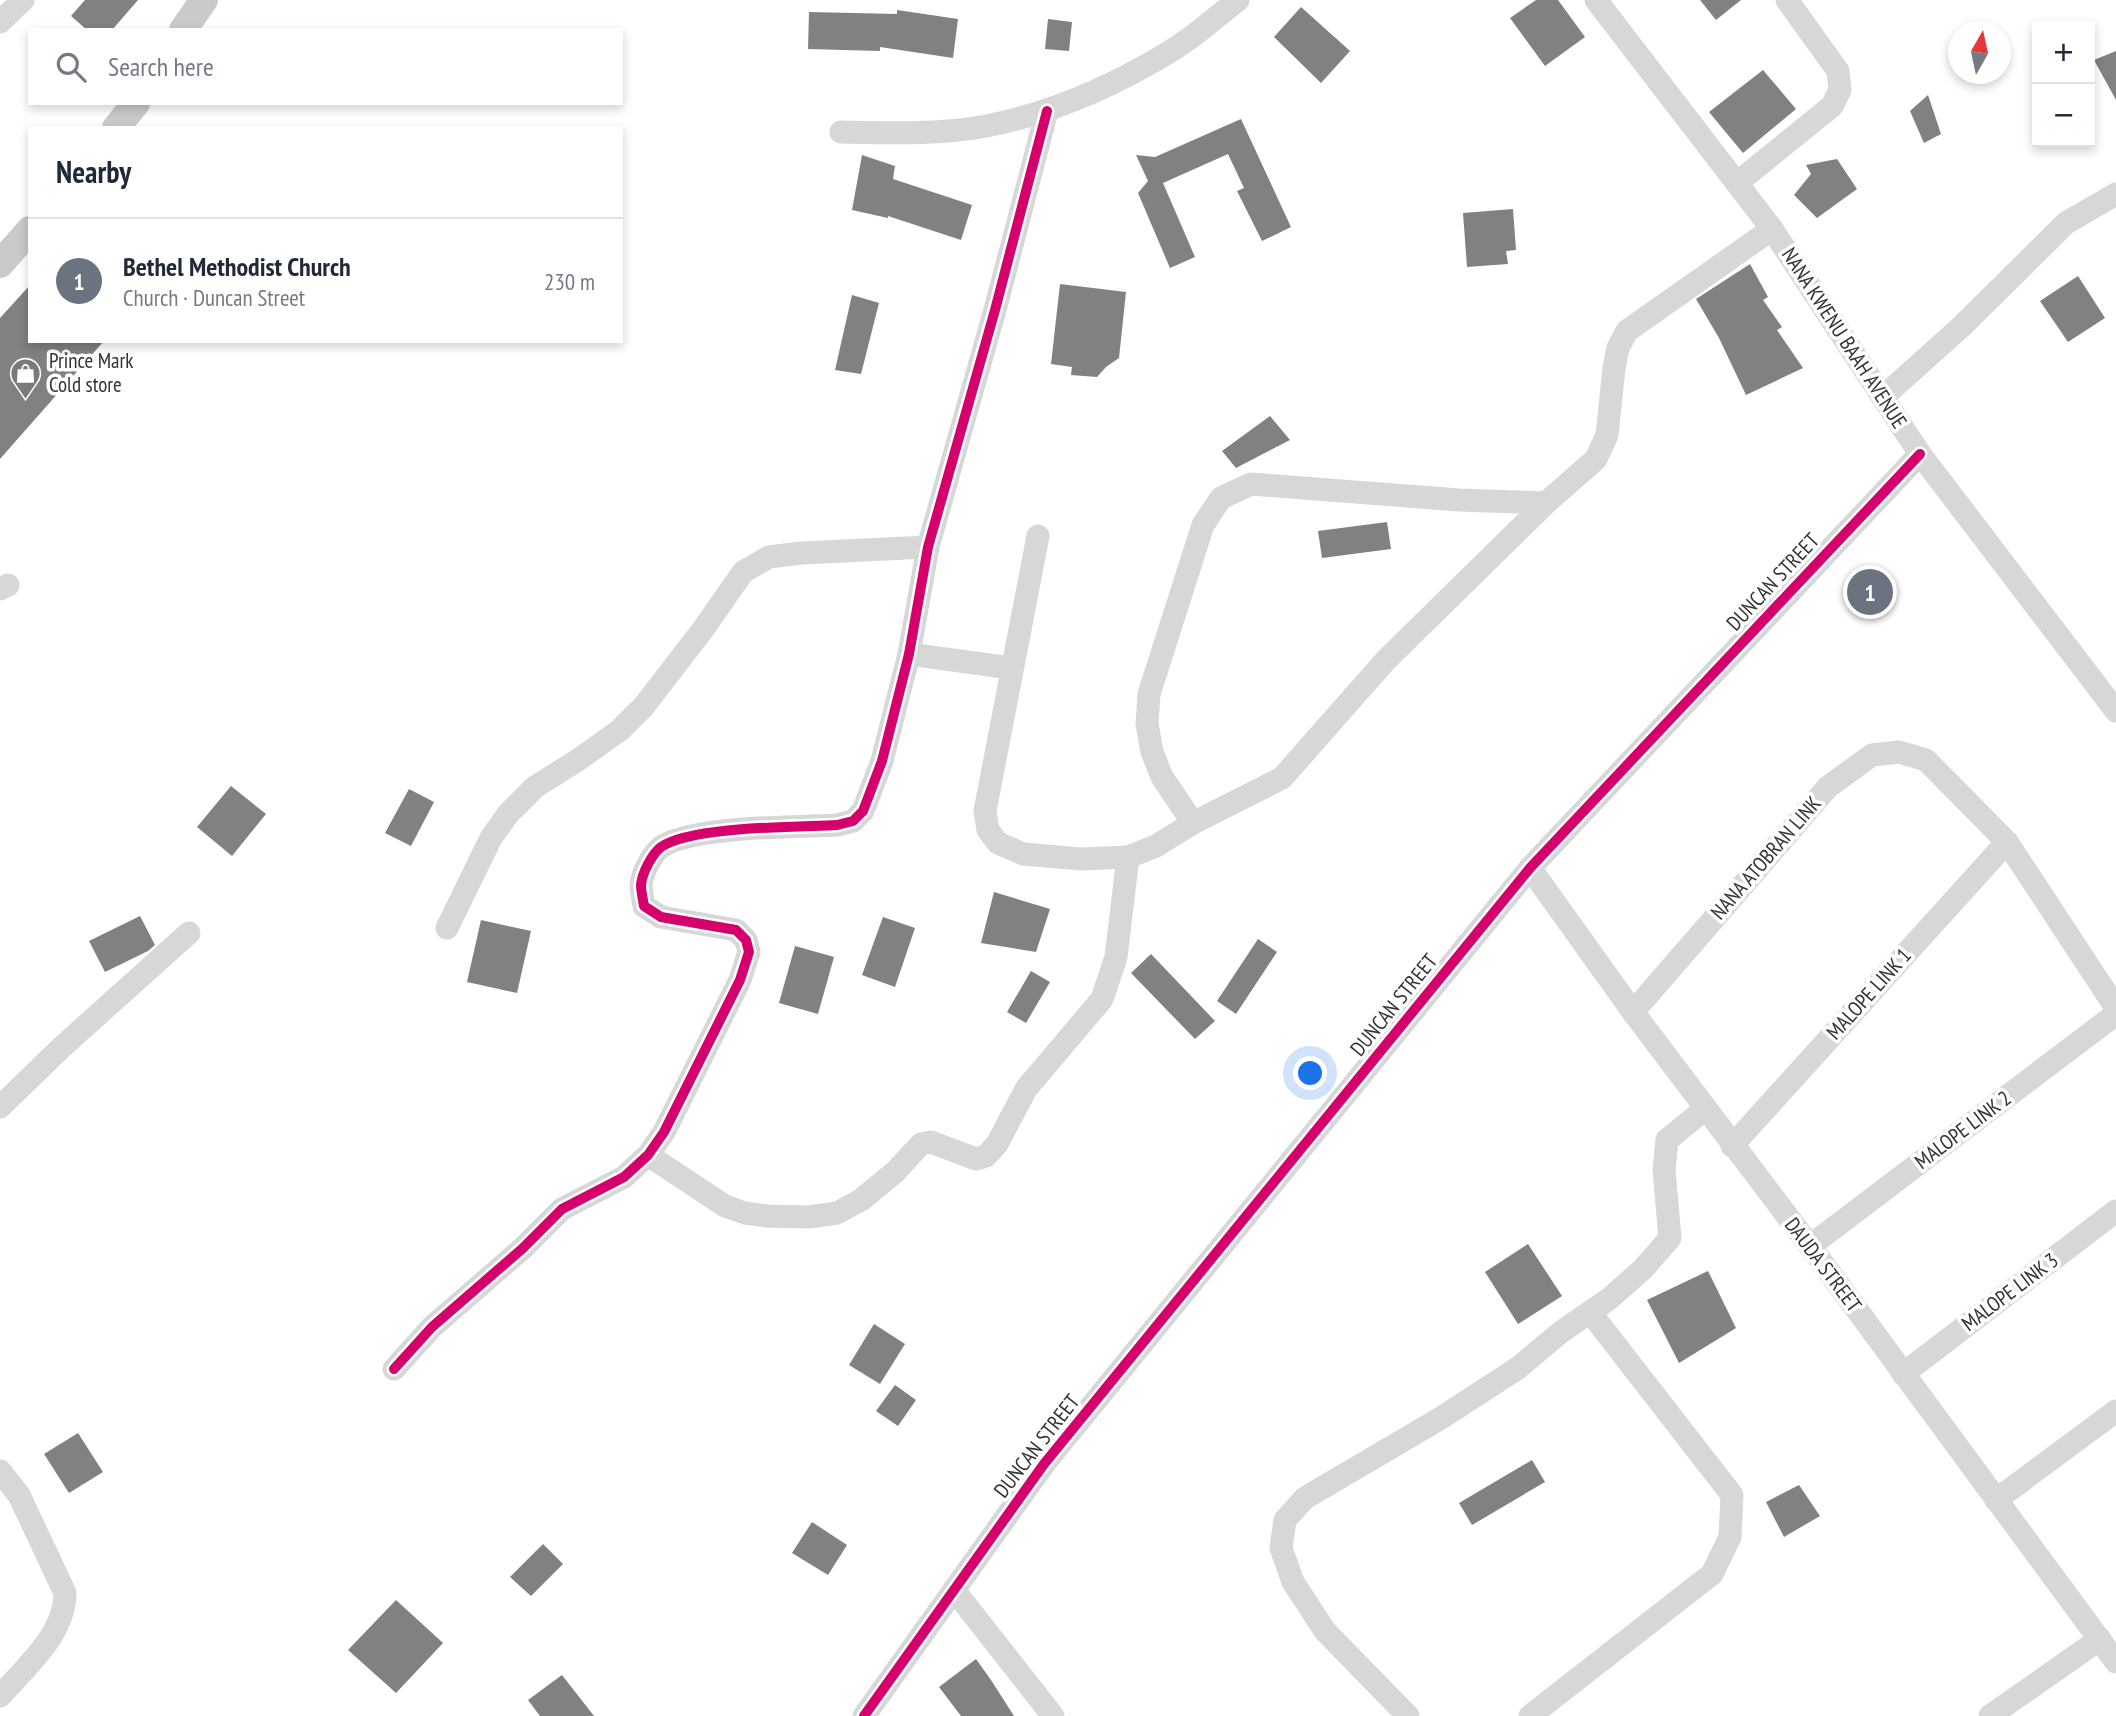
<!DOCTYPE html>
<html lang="en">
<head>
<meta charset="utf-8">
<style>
  :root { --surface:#fff; --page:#f6f6f7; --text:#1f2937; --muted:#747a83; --line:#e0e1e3; --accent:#1a73e8 }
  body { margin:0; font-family:"PT Sans Narrow",sans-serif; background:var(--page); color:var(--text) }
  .controls { position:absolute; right:21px; top:21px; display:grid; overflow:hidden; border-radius:0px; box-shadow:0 4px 10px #0003 }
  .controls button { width:63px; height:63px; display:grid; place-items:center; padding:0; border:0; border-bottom:2px solid var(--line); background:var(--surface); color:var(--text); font:35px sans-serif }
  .compass { position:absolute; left:1948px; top:21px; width:63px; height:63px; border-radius:50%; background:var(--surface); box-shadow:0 4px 10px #0003; rotate:9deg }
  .you { position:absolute; left:1311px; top:1074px; width:24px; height:24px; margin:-18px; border:5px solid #fff; border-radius:50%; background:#1a73e8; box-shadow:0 0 0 10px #1a73e833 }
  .badge { display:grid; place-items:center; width:46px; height:46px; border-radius:50%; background:var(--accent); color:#fff; font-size:23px; font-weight:700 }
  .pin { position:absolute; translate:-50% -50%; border:4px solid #fff; box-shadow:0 2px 7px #0006 }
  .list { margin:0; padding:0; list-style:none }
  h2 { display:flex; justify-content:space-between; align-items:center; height:91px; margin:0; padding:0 28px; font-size:30px }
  h2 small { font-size:23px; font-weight:400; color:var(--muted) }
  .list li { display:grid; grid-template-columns:46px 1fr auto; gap:21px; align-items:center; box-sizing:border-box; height:126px; padding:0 28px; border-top:2px solid var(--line) }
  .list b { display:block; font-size:26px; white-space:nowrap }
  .list p { margin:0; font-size:23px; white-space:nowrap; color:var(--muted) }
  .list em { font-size:23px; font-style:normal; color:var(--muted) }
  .icon { flex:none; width:38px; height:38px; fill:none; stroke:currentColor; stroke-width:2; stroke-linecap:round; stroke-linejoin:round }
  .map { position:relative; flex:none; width:2116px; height:1716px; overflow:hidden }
  .search { position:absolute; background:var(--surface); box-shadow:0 4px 10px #0003; left:28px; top:28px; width:595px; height:77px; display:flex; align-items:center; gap:18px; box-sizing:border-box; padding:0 24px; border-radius:0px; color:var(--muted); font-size:26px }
  .panel { position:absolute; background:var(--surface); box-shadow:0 4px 10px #0003; left:28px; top:126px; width:595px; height:217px; border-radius:0px }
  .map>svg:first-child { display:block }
  .building { fill:#818181 }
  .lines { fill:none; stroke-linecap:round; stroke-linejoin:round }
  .minor { stroke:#d7d7d7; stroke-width:23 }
  .major { stroke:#cacaca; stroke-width:28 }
  .cycleway-casing { stroke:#fff; stroke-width:15 }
  .cycleway { stroke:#d6006c; stroke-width:10 }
  .labels { text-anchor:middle; stroke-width:7; stroke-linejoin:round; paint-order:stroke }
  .street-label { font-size:21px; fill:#333; stroke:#fff }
  .poi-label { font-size:21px; fill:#333; stroke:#fff; text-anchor:start }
</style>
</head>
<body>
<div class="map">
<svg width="2116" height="1716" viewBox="0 0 2116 1716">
  <rect width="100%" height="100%" fill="#fff"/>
  <g class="building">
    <path d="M85,0h53l-26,30h-25l-16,-14z"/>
    <path d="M1536,0h22l27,37 -40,29 -35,-48z"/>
    <path d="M1700,0h41l-25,20z"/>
    <path d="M1301,7l49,44 -29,32 -47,-46z"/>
    <path d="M897,10l61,9 -5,39 -73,-11v4l-72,-2 1,-37 88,2z"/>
    <path d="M1048,19l24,3 -3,29 -24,-2z"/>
    <path d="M2116,51v49l-22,-40z"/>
    <path d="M1763,70l33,39 -53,44 -34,-41z"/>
    <path d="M1928,95l13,39 -17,9 -14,-32z"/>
    <path d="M1241,119l50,108 -29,14 -25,-50 7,-3 -16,-34 -65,29 32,74 -25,11 -32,-75 10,-12 -12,-26 19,2z"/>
    <path d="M862,155l33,11 -2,13 79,26 -11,35 -73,-24v2l-36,-8z"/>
    <path d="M1837,159l20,30 -40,29 -23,-23 17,-21 -5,-9z"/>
    <path d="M1513,209l3,41 -10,1 2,13 -41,3 -4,-54z"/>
    <path d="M1750,264l18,33 -5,3 19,27 -5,3 26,38 -57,27 -27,-57 -23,-39z"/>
    <path d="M2078,276l27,42 -37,24 -28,-41z"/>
    <path d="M1060,284l66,8 -7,66 -13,9 -9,10 -26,-2 1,-8 -21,-3z"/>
    <path d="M30,285v56h74l-104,118v-141z"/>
    <path d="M852,295l27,8 -18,71 -26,-4z"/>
    <path d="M1270,416l20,24 -54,28 -14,-17z"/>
    <path d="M1387,522l4,27 -69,9 -4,-27z"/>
    <path d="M231,786l35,28 -34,42 -35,-29z"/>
    <path d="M409,789l25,13 -23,44 -26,-13z"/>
    <path d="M994,892l56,17 -14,43 -55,-9z"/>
    <path d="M140,916l15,29 -7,6 -43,21 -16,-31z"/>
    <path d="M883,917l32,11 -20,59 -33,-12z"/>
    <path d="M481,920l50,11 -14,62 -50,-11z"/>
    <path d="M1258,939l19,13 -41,62 -19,-13z"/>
    <path d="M795,946l39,11 -16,57 -39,-11z"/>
    <path d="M1151,954l64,67 -20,18 -64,-66z"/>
    <path d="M1031,971l19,11 -24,41 -19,-11z"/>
    <path d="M1528,1244l34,52 -44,28 -33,-52z"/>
    <path d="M1708,1271l28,57 -57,35 -32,-63z"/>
    <path d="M874,1324l31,20 -25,40 -31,-19z"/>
    <path d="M895,1385l21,15 -18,26 -22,-15z"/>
    <path d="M78,1433l25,39 -34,21 -25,-39z"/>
    <path d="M1532,1460l13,22 -73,43 -13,-22z"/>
    <path d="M1799,1485l21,31 -36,21 -18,-35z"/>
    <path d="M812,1522l35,23 -19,30 -36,-22z"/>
    <path d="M543,1544l20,20 -32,32 -21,-19z"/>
    <path d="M396,1600l47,43 -47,50 -48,-43z"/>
    <path d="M976,1659l15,21 23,36h-53l-22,-29z"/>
    <path d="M562,1675l32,41h-54l-12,-16z"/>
  </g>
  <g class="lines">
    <g class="minor">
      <path d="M1596,0l176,229 148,225 196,257"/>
      <path d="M0,22l23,-22"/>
      <path d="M841,132c48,1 98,3 145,-6 68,-13 130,-41 188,-77 23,-14 43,-33 64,-49"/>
      <path d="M1737,183l95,-77 8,-16 -2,-19 -51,-71"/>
      <path d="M1883,397l79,-71 104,-103 50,-29"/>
      <path d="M1038,536l-53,275 3,19 10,13 25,11 58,5 47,-2 28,-11 37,-23 89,-45 104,-118 160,-157 50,-44 11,-24 7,-67 4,-20 9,-17 145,-102"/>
      <path d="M0,589l8,-4"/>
      <path d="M909,654l102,14"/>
      <path d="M1193,823l-31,-46 -10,-25 -5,-28 2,-30 54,-169 18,-27 30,-14 208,16 87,3"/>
      <path d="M1530,868l103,144 177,234 306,416"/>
      <path d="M447,928l44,-90 17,-24 27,-27 43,-27 42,-30 24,-24 60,-78 39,-56 26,-15 32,-4 127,-6"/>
      <path d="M1633,1012l195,-225 44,-32 27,-3 27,8 81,82 109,166"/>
      <path d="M0,1107l62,-60 127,-114"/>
      <path d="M1732,1146l275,-304"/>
      <path d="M648,1155l77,51 20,7 22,3 42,1 28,-4 24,-13 34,-28 26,-28 10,-2 45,17 10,-3 11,-12 29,-55 76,-90 14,-42 12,-100"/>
      <path d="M1810,1246l306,-232"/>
      <path d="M394,1369l38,-42 91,-79 39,-39 62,-32 24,-22 16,-23 76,-152 9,-28 -3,-12 -10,-10 -75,-13 -17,-11c-1,-6 -3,-15 -3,-21 1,-12 11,-31 20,-38 30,-21 137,-20 176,-22l16,-4 10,-10 19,-50 27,-107 19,-107 67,-237 52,-199"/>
      <path d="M1903,1374l213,-163"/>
      <path d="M0,1471l19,24 46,98c0,41 -39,74 -65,103"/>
      <path d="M1996,1500l120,-89"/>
      <path d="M954,1590l99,126"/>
      <path d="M864,1716l180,-252 486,-596 390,-414"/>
      <path d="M1408,1716l-83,-85 -32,-49 -12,-34 4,-28 20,-22 136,-80 77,-50 43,-36 48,-33 34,-30 27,-31 -6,-68 3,-30 38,-31"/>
      <path d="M1530,1716l182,-142 18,-37 2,-42 -142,-183"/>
      <path d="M1990,1716l110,-77"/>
    </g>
    <g class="major">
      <path d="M183,30l21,-30"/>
      <path d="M116,128l20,-25"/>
      <path d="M0,264l30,-34"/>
    </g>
    <defs>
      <g id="cycleway">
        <path d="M394,1369l38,-42 91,-79 39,-39 62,-32 24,-22 16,-23 76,-152 9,-28 -3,-12 -10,-10 -75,-13 -17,-11c-1,-6 -3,-15 -3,-21 1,-12 11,-31 20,-38 30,-21 137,-20 176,-22l16,-4 10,-10 19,-50 27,-107 19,-107 67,-237 52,-199"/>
        <path d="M864,1716l180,-252 486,-596 390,-414"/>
      </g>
    </defs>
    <use href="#cycleway" class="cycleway-casing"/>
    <use href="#cycleway" class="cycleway"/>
  </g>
  <defs>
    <symbol id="shop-pin" viewBox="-11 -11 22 30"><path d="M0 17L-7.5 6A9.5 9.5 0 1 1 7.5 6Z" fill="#7a7a7a" stroke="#fff"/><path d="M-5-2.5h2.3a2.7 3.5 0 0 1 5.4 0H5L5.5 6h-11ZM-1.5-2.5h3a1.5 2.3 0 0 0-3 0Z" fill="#fff"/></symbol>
  </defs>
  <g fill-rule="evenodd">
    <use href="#shop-pin" x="8" y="356" width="35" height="47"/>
  </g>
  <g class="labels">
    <g class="street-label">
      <text transform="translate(1844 338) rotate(57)" y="7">NANA KWENU BAAH AVENUE</text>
      <text transform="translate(1773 582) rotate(-47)" y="7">DUNCAN STREET</text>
      <text transform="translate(1766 858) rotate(-49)" y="7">NANA ATOBRAN LINK</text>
      <text transform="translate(1869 994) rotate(-48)" y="7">MALOPE LINK 1</text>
      <text transform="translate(1394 1005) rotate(-51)" y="7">DUNCAN STREET</text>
      <text transform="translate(1963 1130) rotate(-37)" y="7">MALOPE LINK 2</text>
      <text transform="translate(1823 1265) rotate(53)" y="7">DAUDA STREET</text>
      <text transform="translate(2010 1292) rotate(-37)" y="7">MALOPE LINK 3</text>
      <text transform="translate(1037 1446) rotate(-52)" y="7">DUNCAN STREET</text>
    </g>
    <g class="poi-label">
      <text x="49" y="368">Prince Mark<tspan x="49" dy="24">Cold store</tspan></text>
    </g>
  </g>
</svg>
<div class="controls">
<button>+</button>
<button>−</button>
</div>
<svg class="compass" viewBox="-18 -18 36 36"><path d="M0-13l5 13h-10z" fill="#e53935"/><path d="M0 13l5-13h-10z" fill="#747a83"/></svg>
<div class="you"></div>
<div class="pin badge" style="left:1870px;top:592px;background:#6b7280">1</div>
<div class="search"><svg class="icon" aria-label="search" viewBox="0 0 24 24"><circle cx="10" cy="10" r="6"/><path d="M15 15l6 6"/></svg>Search here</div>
<section class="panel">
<h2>Nearby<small></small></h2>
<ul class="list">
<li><span class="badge" style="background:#6b7280">1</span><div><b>Bethel Methodist Church</b><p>Church · Duncan Street</p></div><em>230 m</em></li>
</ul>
</section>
</div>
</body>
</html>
